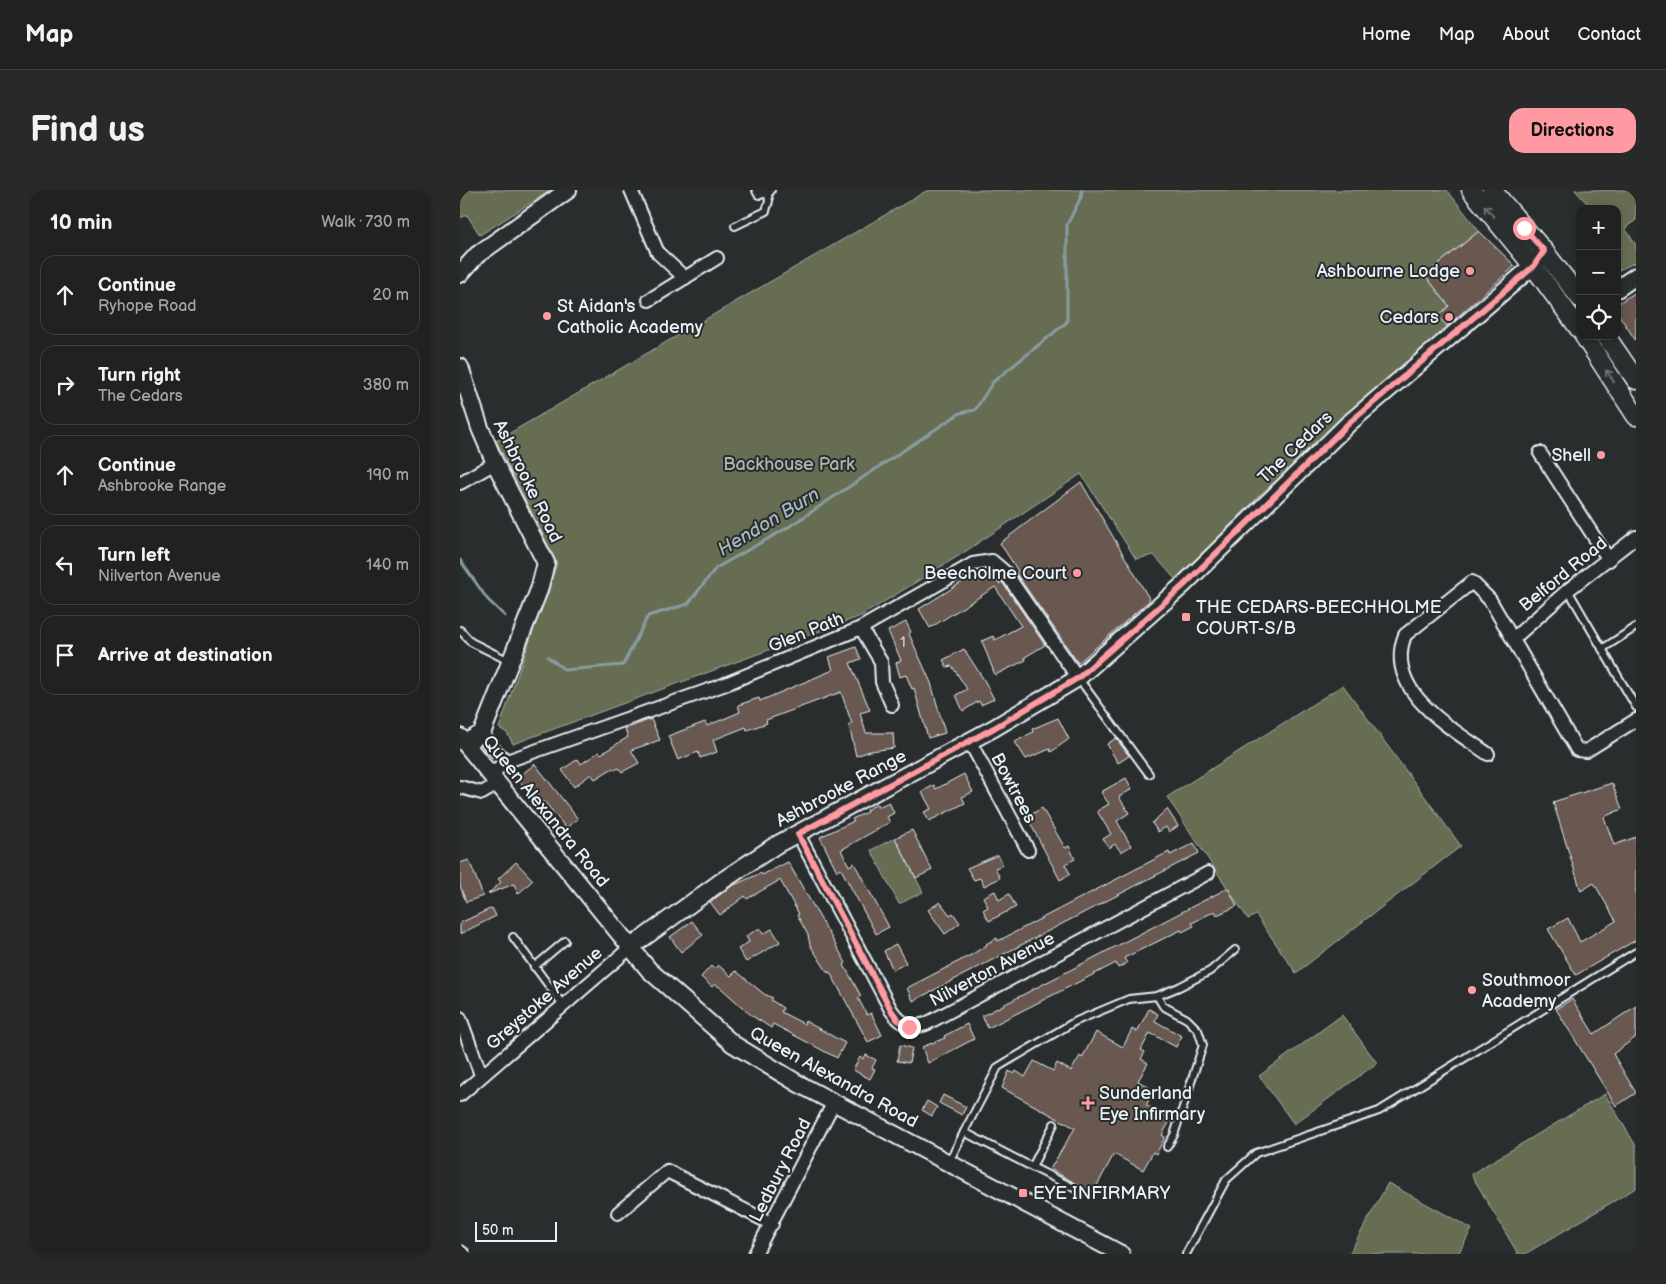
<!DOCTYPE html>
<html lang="en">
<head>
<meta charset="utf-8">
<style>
  :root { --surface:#202222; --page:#282a2a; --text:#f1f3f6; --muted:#a2a4a5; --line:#3d3f40; --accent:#ff9aa2 }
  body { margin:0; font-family:"Balsamiq Sans",sans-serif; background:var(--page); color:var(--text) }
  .controls { position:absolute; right:15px; top:15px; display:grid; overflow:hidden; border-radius:10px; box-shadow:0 2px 8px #0003 }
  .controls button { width:45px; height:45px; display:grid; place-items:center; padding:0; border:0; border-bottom:1px solid var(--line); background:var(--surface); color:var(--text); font:25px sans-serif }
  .scale { position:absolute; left:15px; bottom:12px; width:82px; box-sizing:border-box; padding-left:5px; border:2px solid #e8f1f8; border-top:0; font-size:14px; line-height:18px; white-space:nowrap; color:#e8f1f8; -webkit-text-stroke:4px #2a2d2e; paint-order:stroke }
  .stop { position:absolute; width:15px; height:15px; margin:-11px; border:4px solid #ff9aa2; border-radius:50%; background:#fff }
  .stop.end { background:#ff9aa2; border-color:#fff; box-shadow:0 1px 5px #0008 }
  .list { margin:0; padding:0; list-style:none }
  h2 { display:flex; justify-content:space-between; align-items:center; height:65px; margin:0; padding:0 20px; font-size:21px }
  h2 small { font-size:16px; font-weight:400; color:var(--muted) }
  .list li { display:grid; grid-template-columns:32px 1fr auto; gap:15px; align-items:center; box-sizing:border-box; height:80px; margin:0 10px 10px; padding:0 10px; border:1px solid var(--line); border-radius:15px }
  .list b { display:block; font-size:19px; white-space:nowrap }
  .list p { margin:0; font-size:16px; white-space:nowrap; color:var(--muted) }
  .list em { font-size:16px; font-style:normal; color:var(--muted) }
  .icon { flex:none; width:28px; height:28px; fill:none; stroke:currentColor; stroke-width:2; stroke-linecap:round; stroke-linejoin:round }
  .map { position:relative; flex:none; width:1176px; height:1064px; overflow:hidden; border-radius:15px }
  header { display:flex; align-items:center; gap:30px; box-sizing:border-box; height:70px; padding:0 25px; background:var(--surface); border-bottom:1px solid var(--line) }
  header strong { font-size:24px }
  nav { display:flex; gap:28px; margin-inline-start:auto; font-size:18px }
  .intro { display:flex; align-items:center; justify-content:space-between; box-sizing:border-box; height:120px; padding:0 30px }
  h1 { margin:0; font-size:35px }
  .button { padding:12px 22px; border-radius:15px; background:var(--accent); color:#111; font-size:18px; font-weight:700 }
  main { display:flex; gap:30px; padding:0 30px }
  aside { flex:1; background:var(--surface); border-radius:15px; box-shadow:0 2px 8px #0003 }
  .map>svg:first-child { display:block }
  .green { fill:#666d53; stroke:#a7afa6 }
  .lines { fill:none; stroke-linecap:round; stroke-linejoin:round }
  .stream { stroke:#879da2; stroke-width:3 }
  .building { fill:#68584f; stroke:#e8f1f8 }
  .service-casing { stroke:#e8f1f8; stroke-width:10 }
  .minor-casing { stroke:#e8f1f8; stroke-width:16 }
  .tertiary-casing { stroke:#e8f1f8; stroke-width:20 }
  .secondary-casing { stroke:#e8f1f8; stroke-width:21 }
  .service { stroke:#2a2d2e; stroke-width:6 }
  .minor { stroke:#2a2d2e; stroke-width:12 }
  .tertiary { stroke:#2a2d2e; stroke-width:16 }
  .secondary { stroke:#2a2d2e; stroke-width:18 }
  .oneway { stroke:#6c7275 }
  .route { stroke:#ff9aa2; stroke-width:6 }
  .poi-dot { fill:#ff9aa2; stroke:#2a2d2e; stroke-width:2 }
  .labels { text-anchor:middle; stroke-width:4; stroke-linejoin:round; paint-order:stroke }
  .number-label { font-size:15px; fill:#c8cbce }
  .poi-label { font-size:18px; fill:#e8f1f8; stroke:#2a2d2e; text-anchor:start }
  .street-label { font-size:18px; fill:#e8f1f8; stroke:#2a2d2e }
  .park-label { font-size:18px; fill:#aeb6ae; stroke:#2a2d2e }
  .water-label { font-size:19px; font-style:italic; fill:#a7b9be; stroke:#2a2d2e }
</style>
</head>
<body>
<header>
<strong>Map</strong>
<nav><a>Home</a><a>Map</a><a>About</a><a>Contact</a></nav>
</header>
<div class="intro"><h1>Find us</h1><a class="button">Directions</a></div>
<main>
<aside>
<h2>10 min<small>Walk · 730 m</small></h2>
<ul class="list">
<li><svg class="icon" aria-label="ahead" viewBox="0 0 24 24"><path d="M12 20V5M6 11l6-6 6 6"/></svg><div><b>Continue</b><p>Ryhope Road</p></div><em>20 m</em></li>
<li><svg class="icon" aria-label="right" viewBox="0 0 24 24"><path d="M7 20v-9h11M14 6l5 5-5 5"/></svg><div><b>Turn right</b><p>The Cedars</p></div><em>380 m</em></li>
<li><svg class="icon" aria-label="ahead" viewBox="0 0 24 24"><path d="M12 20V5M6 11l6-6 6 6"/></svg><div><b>Continue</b><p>Ashbrooke Range</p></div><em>190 m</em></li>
<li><svg class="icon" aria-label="left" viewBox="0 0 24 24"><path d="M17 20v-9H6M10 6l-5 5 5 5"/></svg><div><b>Turn left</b><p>Nilverton Avenue</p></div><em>140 m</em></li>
<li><svg class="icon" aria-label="arrive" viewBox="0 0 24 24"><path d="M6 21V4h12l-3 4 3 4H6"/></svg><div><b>Arrive at destination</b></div></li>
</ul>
</aside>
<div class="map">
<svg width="1176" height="1064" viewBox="0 0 1176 1064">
  <rect width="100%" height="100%" fill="#2a2d2e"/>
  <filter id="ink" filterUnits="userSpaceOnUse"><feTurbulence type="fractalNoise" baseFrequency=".02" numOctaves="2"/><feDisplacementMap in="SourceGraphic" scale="10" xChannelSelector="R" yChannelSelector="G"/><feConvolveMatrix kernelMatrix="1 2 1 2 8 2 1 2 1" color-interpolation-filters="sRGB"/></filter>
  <g filter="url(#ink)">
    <g class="green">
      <path d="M0,0h91l-71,45 -13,-20 -7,3z"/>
      <path d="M468,0h519l32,41 -54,44 24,31 -11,10 11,12 -188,166 -85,86 -22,-25 -18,4 -55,-85 -121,81 -99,61 -348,128 -6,-11 -8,-5 58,-165 -61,-122z"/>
      <path d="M1115,0h61v30l-11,8 11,17v17l-19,9v-62h-25z"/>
      <path d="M883,495l118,161 -165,127 -40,-58 -8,4 -81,-122z"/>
      <path d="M435,648l28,54 -24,12 -28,-54z"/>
      <path d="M882,825l35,48 -83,61 -35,-48z"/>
      <path d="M1145,904l31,52v42l-111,66h-7l-47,-80z"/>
      <path d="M928,993l84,46 -14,25h-109z"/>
    </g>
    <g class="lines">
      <g class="stream">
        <path d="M0,370l28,40 17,16"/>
        <path d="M88,467l17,13 58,-5 25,-49 40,-12 28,-36 71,-40 173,-115 15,-3 18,-28 74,-60v-97l14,-28 1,-7"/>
      </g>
    </g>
    <g class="building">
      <path d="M1019,41l36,35 -68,60 -9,-10 11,-10 -24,-31z"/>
      <path d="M1176,102v49l-19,-29v-8z"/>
      <path d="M621,292l69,118 -72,63 -62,-90 2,-2 -18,-28z"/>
      <path d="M520,381h10l9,13 3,-2 43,63 -20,12 1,3 -31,15 -13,-34 11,-5 2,4 26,-14 -26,-39 -65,41 -11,-19z"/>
      <path d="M446,432l5,10 -2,2 22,49 14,50 -17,5 -14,-50 -2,1 -6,-14 -6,2 -4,-14 5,-3 -13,-29z"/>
      <path d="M396,457l5,12 -11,4 20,47 -10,3 6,20h27l1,15 -24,3 -14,5 -7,-31 3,-1 -11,-32 -75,28 1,3 -20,7 -1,-3 -33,13 4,12 -17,6 -2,-6 -20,8 -10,-24 37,-14 2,4 33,-14 -2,-7 21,-7 1,3 73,-31 -4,-13z"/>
      <path d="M504,459l20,31 10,19 -13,6 -2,-4 -16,10 -7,-16 11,-6 -15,-23 -5,1 -4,-7z"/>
      <path d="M598,528l11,21 -18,13 -1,-3 -24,10 -11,-17 18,-10 -1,-3z"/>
      <path d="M191,529l9,21 -29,10 8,13 -17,9 -3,-4 -5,2 -1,-2 -18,11 -4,-5 -17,13 -12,-17 16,-11 3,5 18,-12 2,2 27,-17 -3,-8z"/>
      <path d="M656,548l13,18 -11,7 -11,-19z"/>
      <path d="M75,574l43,55 -12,9 -22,-27 -5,4 -22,-27z"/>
      <path d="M504,584l9,18 -11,5 3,6 -36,18 -5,-9 7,-3 -9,-17 12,-7 2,4z"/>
      <path d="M666,588l6,11 -13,8 10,16 -12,8 14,25 -10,6 -6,-8 -6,4 -6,-9 8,-5 -14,-23 12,-7 -8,-12z"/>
      <path d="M1152,593l10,26 -18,8 10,28 22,-8v103l-60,35 -28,-46 20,-11 12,24 36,-21 -22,-38 -13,8 -28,-89z"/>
      <path d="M429,612l5,11 -7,4 3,5 -49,28 8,16 5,-3 35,64 -13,7 -35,-65 -4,2 -17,-34 34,-16 -2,-2 15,-7 -1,-2 11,-6 1,3z"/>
      <path d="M582,618l23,40 4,-2 6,13 -10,5 5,10 -10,6 -33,-63z"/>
      <path d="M707,619l11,17 -9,6 -3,-5 -8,5 -6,-9z"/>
      <path d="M452,640l20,40 -16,8 -21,-40z"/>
      <path d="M734,653l5,10 -286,148 -6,-13 64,-33 16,-10 -1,-1 11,-6 1,3 161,-84 10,-5 1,3z"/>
      <path d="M538,665l5,10 -8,3 5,10 -16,8 -4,-8 -6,2 -7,-12z"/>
      <path d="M9,670l14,36 -17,6 -6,-16v-23z"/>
      <path d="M56,672l17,18 -15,14 -4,-10 -26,10 13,-12 -3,-3z"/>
      <path d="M328,672l58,101 -2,2 17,31 -3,2 9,17 4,-2 11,22 -14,7 -38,-70 -2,1 -18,-28 -2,-10 -11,-20 2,-1 -19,-34 -33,19 -2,-3 -25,19 -10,-13 22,-16 29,-13 1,2z"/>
      <path d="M768,698l9,18 -20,9 -2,-4 -23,12 2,3 -12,6 -1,-2 -57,28 3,5 -9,5 -2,-5 -128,65 -6,-12z"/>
      <path d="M535,701l4,9 10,-6 7,13 -27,14 -6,-11 5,-3 -5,-10z"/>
      <path d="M480,712l10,13 3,-2 7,10 -15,11 -17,-24z"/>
      <path d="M32,718l4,8 -36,18v-11z"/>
      <path d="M232,731l11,14 -22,17 -11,-15z"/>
      <path d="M300,738l3,6 9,-5 8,13 -34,20 -8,-13 11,-7 -3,-6z"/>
      <path d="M436,754l10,19 -13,7 -9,-19z"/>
      <path d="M258,775l13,11 5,-5 28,23 9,4 -2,2 12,8 -2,4 23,12 1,-3 40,22 -8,15 -64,-34 -2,4 -20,-13 -30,-27 -6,-4 -3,3 -11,-10 10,-11 3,3z"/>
      <path d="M1112,809l22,35 42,-28v31l-23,17 23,39 -20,13 -60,-97z"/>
      <path d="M689,819l9,5 -3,7 27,15 -6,11 -26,-14 -9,17 4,2 -4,7 7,4 -10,18 12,7 -5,10 4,2 -3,5 25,14 -9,16 3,2 -9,17 -3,-2 -10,18 -29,-16 -21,39 -43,-24 25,-41 -73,-40 7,-17 5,3 2,-3 9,6 9,-16 19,10 4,-8 14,8 9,-15 2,2 14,-26 27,15 9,-18 5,3z"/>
      <path d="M507,834l7,15 -46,24 -6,-16 23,-9 -1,-2z"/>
      <path d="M440,855l12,3 -3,15 -12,-2z"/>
      <path d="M406,865l10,5 -4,8 3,1 -5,10 -17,-9 7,-13 3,2z"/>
      <path d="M483,905l23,12 -4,8 -23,-12z"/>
      <path d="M467,911l10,6 -5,9 -10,-6z"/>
    </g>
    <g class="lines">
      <defs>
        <g id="service">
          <path d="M275,36l31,-15 3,-10 -2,-11"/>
          <path d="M1108,400l68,117"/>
          <path d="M0,440l11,12 38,19"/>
          <path d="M1142,459l34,-22"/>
          <path d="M619,489l70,95"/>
          <path d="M53,747l50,68"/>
          <path d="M74,777l31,-26"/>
          <path d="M697,806l6,10 24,13 11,11 5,15 -29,90 -7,12"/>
          <path d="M504,942l34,-65 76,-45 55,-23 28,-3 22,-9 31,-16 25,-21"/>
          <path d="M489,972l15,-30 68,35 22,-43"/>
          <path d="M572,977l50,25"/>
          <path d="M726,1064l40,-74 30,-27 123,-42 257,-159"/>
        </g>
        <g id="minor">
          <path d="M171,0l27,63 27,25"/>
          <path d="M299,0l1,2 8,-2"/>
          <path d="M189,110l68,-42"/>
          <path d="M1080,263l69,107"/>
          <path d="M0,293l35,-20"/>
          <path d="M401,438l20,34 1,20 10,23"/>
          <path d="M1053,449l55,-49 68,-53"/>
          <path d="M22,543l10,15 15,13"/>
          <path d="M510,552l58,108"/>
          <path d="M1028,564c-37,-26 -105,-63 -83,-119l67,-53 18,18 87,150 9,1 50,-31"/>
          <path d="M31,584l16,-13 216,-76 138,-57 112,-64 19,-3 13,11 73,106"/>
          <path d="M0,597l22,6 17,-10"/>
          <path d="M338,644l93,176c10,14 19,19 35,14l282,-151"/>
          <path d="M0,828l21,57"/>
          <path d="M0,905l171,-148"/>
          <path d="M158,1023l49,-42 105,53"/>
          <path d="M0,1062l3,2"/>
          <path d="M295,1064l79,-152"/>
        </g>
        <g id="tertiary">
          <path d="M0,84l17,-19 91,-65"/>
          <path d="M1157,99l19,-13"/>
          <path d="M0,177l20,61 15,35 51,100 -7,27 -57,143 -17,10"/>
          <path d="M0,547l189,233 84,74 66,40 322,170"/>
          <path d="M171,757l88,-64 57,-38 218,-117 84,-50 105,-93 165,-161 185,-158 8,-10"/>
        </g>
        <g id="secondary">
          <path d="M1011,0l62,76 47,64"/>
          <path d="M1032,0l52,61 36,47"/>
          <path d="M1124,146l52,80"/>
          <path d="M1146,146l30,44"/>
        </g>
      </defs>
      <use href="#service" class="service-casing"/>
      <use href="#minor" class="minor-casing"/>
      <use href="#tertiary" class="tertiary-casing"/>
      <use href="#secondary" class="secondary-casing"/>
      <use href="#service" class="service"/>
      <use href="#minor" class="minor"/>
      <use href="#tertiary" class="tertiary"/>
      <use href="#secondary" class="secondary"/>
    </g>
    <defs><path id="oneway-shaft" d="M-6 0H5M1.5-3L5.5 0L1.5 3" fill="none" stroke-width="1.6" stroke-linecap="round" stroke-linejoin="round" transform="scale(1.25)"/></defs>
    <g class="oneway">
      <use href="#oneway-shaft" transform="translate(1029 21) rotate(-129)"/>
      <use href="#oneway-shaft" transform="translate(1150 186) rotate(-123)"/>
    </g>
  </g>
  <g class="lines" filter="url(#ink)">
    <path class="route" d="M449,837l-11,-7 -7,-10 -93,-176 196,-106 84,-50 105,-92 165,-162 186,-158 10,-15 -20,-23"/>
  </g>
  <g class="poi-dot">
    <circle cx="1010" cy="81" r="5"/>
    <circle cx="87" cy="126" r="5"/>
    <circle cx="989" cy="127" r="5"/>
    <circle cx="1141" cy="265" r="5"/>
    <circle cx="617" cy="383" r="5"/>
    <rect x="721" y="422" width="10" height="10" rx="2.5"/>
    <circle cx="1012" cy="800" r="5"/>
    <path d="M625.5 905.5h5v5h5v5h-5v5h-5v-5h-5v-5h5z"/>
    <rect x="558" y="998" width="10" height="10" rx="2.5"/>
  </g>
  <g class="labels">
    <g class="number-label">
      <text x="443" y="457">1</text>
    </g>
    <g class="poi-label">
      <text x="1000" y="87" text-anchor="end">Ashbourne Lodge</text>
      <text x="97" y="122">St Aidan's<tspan x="97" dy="21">Catholic Academy</tspan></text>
      <text x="979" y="133" text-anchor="end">Cedars</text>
      <text x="1131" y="271" text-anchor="end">Shell</text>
      <text x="607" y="389" text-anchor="end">Beecholme Court</text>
      <text x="736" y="423">THE CEDARS-BEECHHOLME<tspan x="736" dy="21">COURT-S/B</tspan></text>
      <text x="1022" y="796">Southmoor<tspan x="1022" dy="21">Academy</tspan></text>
      <text x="639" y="909">Sunderland<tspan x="639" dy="21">Eye Infirmary</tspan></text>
      <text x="573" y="1009">EYE INFIRMARY</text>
    </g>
    <g class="street-label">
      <text transform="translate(835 257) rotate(-44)" y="6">The Cedars</text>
      <text transform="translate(68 291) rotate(64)" y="6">Ashbrooke Road</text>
      <text transform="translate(1103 384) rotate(-39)" y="6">Belford Road</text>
      <text transform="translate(346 442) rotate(-22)" y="6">Glen Path</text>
      <text transform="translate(381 598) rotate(-28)" y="6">Ashbrooke Range</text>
      <text transform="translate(554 598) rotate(62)" y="6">Bowtrees</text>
      <text transform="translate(86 621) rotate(51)" y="6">Queen Alexandra Road</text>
      <text transform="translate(532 779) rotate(-28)" y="6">Nilverton Avenue</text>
      <text transform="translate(84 808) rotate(-41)" y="6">Greystoke Avenue</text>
      <text transform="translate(374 887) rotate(29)" y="6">Queen Alexandra Road</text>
      <text transform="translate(320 980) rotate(-63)" y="6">Ledbury Road</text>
    </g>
    <g class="park-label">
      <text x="329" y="280">Backhouse Park</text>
    </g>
    <g class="water-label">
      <text transform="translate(308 331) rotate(-31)" y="7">Hendon Burn</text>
    </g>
  </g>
</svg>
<div class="controls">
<button>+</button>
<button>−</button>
<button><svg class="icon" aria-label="locate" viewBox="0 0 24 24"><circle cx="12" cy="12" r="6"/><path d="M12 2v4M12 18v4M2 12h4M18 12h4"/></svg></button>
</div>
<div class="scale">50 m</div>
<div class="stop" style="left:1064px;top:38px"></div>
<div class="stop end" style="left:449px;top:837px"></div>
</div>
</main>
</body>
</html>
